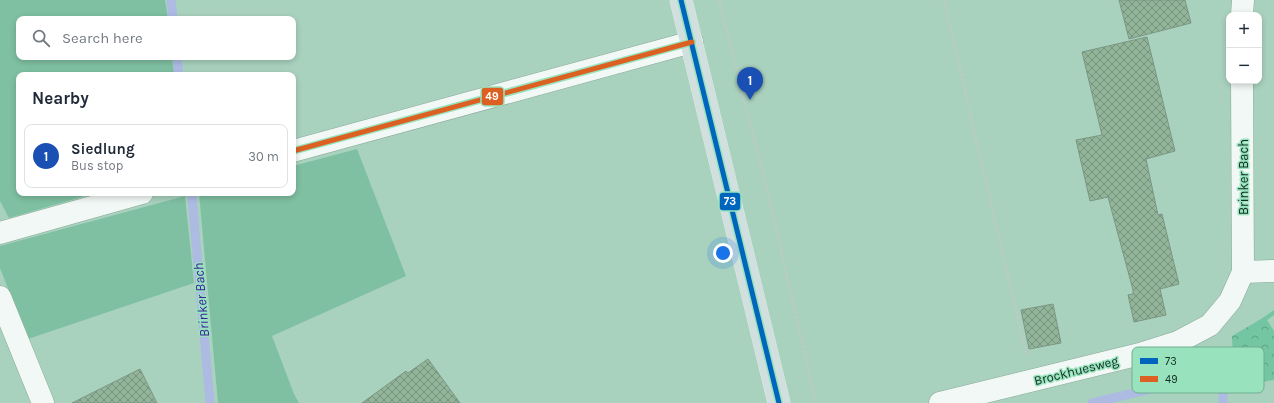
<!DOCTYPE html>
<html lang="en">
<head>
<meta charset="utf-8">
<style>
  :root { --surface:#fff; --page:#f6f6f7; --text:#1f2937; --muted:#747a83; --line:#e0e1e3; --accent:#0f766e }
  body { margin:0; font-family:Karla,sans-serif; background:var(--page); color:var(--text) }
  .controls { position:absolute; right:12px; top:12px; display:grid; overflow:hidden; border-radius:8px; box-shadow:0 2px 6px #0003 }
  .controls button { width:36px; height:36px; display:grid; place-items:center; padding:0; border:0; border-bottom:1px solid var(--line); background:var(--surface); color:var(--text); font:20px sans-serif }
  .you { position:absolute; left:723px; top:253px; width:14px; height:14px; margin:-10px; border:3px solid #fff; border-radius:50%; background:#1a73e8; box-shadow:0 0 0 6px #1a73e833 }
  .badge { display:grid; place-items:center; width:26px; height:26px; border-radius:50%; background:var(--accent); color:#fff; font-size:13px; font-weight:700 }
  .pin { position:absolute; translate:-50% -33px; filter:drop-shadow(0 1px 2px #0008) }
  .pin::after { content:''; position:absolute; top:21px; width:14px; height:12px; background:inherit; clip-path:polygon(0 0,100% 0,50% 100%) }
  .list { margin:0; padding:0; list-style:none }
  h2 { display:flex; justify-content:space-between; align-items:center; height:52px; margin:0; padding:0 16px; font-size:17px }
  h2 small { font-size:13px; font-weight:400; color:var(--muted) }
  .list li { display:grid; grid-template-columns:26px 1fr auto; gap:12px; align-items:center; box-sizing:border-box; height:64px; margin:0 8px 8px; padding:0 8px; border:1px solid var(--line); border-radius:8px }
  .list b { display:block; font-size:15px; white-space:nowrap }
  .list p { margin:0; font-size:13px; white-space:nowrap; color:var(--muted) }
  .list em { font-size:13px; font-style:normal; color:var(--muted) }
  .icon { flex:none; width:22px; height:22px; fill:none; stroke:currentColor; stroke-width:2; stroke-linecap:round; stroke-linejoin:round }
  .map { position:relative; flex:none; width:1274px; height:403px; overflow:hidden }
  .search { position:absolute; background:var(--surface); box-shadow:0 2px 6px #0003; left:16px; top:16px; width:280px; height:44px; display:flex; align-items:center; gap:10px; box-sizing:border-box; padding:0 14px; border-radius:8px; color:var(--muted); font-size:15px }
  .panel { position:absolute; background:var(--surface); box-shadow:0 2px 6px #0003; left:16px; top:72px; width:280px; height:124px; border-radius:8px }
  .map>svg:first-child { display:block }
  .grass { fill:#7fc0a2 }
  .forest { fill:url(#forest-crowns) }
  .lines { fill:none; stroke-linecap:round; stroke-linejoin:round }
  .stream { stroke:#adbbe3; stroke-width:9 }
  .building { fill:url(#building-cross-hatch); stroke:#7b9684 }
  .minor-casing { stroke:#88a999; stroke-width:23 }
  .primary-casing { stroke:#d8ebe2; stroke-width:23 }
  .path { stroke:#becac5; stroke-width:2.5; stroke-dasharray:3 2; stroke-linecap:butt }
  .minor { stroke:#f2f8f5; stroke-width:22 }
  .primary { stroke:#d1dfde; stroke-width:22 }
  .bus-1-casing { stroke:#98e3be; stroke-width:8 }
  .bus-2-casing { stroke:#98e3be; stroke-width:8 }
  .bus-1 { stroke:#0065bd; stroke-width:5 }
  .bus-2 { stroke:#dc6022; stroke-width:5 }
  .labels { text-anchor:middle; stroke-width:3; stroke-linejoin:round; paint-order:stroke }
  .street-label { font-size:13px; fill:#123123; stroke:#98e3be }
  .water-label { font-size:14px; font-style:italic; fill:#3a1d9c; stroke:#98e3be }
  .key { fill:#98e3be; stroke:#70ae90; stroke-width:1 }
  .key-label { font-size:11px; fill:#123123 }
  .line-badge { stroke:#98e3be; stroke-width:1.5 }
  .badge-label { font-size:11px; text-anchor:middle; font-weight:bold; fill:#fff }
</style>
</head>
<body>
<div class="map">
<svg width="1274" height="403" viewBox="0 0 1274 403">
  <defs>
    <pattern id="forest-crowns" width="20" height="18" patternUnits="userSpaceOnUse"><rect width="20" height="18" fill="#74c5a1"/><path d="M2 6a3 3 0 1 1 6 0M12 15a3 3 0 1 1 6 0" fill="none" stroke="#5ea183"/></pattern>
    <pattern id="building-cross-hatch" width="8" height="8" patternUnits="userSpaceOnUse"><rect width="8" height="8" fill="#92b59a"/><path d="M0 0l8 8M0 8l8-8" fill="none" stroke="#76947d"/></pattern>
  </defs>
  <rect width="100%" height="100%" fill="#a9d2be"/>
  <g class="grass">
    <path d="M0,0h165l3,19h-149v38h153l2,18h-155v118h76l-86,25 -9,-17z"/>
    <path d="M357,149l49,127 -134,60 22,58 5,9h-81l-19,-210h94v-27z"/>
    <path d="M185,196l9,87 -166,56 -28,-71v-22z"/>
  </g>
  <path class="forest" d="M1274,310v5l-7,5 7,11v49l-40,6 -2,-50 29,-17z"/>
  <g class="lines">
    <g class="stream">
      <path d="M171,0l2,19"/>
      <path d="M177,57l2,18"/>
      <path d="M192,197l18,206"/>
      <path d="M1221,388l3,-23"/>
      <path d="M1092,403l106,-25 25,11v14"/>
    </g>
  </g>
  <g class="building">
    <path d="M1119,0h66l6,23 -62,16z"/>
    <path d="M1147,37l28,114 -29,8 12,56 4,-1 17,70 -19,5 6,26 -32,7 -6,-27 5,-1v-4l-25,-93 -18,4 -14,-61 26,-5 -20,-83z"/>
    <path d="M1053,304l8,39 -32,6 -8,-39z"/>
    <path d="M428,359l32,44h-98l44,-32 2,2z"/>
    <path d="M140,369l17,34h-85z"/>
  </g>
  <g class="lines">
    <defs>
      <g id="minor">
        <path d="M1242,15l1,-15"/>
        <path d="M293,151l399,-109"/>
        <path d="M0,233l142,-40"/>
        <path d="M1243,272l31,-1"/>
        <path d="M0,297l43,106"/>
        <path d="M940,403l200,-49 38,-12 32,-17 20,-24 13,-29 -1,-191"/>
      </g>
      <path id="primary" d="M681,0l98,403"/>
    </defs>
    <use href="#minor" class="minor-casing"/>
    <use href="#primary" class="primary-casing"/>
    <g class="path">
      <path d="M719,0l48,189 49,214"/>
      <path d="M944,0l82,354"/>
    </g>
    <use href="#minor" class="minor"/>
    <use href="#primary" class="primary"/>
    <defs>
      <path id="bus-1" d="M681,0l98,403"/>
      <path id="bus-2" d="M293,151l399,-109"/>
    </defs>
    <use href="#bus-1" class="bus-1-casing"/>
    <use href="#bus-2" class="bus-2-casing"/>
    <use href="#bus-1" class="bus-1"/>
    <use href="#bus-2" class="bus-2"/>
  </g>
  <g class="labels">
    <g class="street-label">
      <text transform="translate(1243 177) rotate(-90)" y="5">Brinker Bach</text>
      <text transform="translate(1076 370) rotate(-14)" y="5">Brockhuesweg</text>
    </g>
    <g class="water-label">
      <text transform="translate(201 300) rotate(-95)" y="5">Brinker Bach</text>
    </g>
  </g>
  <rect x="1132" y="347" width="132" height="46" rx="6" class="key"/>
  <rect x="1140" y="358" width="18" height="6" fill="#0065bd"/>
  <rect x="1140" y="376" width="18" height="6" fill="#dc6022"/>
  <g class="key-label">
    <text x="1165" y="365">73</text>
    <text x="1165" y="383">49</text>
  </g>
  <g class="line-badge">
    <rect x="481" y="87" width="23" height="19" rx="4" fill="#dc6022"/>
    <rect x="719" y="192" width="22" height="19" rx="4" fill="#0065bd"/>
  </g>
  <g class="badge-label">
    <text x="492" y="100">49</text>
    <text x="730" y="205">73</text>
  </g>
</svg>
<div class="controls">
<button>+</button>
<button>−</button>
</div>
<div class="you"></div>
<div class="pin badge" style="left:750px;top:100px;background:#1a4fb4">1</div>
<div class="search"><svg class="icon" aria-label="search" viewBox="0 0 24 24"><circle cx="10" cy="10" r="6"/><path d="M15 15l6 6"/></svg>Search here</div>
<section class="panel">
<h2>Nearby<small></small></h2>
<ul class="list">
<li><span class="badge" style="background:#1a4fb4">1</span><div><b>Siedlung</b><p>Bus stop</p></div><em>30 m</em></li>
</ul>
</section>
</div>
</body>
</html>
